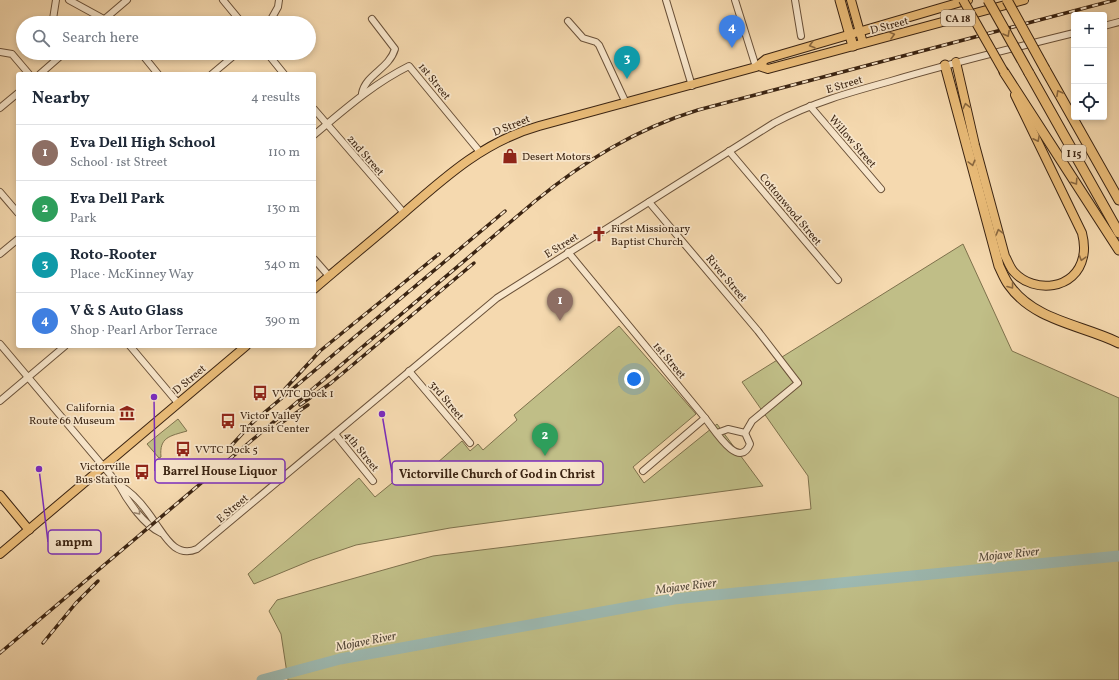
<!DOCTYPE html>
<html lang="en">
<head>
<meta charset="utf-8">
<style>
  :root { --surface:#fff; --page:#f6f6f7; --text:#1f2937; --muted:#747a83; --line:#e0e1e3; --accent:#8f2418 }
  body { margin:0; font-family:Vollkorn,serif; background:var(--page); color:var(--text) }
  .controls { position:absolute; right:12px; top:12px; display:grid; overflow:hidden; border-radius:4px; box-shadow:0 2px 6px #0003 }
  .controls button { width:36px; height:36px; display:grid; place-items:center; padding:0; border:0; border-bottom:1px solid var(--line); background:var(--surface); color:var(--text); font:20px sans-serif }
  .you { position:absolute; left:634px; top:379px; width:14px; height:14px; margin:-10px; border:3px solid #fff; border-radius:50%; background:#1a73e8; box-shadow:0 0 0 6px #1a73e833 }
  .badge { display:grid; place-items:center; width:26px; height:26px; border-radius:50%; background:var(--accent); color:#fff; font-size:13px; font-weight:700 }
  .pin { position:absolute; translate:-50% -33px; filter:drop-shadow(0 1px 2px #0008) }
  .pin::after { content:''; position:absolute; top:21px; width:14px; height:12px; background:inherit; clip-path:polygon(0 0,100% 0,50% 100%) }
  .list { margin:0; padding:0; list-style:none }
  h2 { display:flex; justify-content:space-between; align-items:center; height:52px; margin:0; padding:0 16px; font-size:17px }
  h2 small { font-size:13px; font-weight:400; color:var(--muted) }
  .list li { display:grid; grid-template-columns:26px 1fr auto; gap:12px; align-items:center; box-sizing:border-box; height:56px; padding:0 16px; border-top:1px solid var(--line) }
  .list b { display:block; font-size:15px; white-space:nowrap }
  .list p { margin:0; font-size:13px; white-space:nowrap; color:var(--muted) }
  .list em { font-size:13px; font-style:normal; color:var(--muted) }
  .icon { flex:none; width:22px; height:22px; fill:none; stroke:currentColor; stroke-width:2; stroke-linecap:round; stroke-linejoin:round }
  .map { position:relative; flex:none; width:1119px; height:680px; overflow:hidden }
  .search { position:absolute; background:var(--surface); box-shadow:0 2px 6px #0003; left:16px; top:16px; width:300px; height:44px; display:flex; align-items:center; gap:10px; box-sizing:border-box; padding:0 14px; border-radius:22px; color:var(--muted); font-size:15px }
  .panel { position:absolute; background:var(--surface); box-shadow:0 2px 6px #0003; left:16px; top:72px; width:300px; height:276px; border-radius:4px }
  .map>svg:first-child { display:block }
  .green { fill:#c0be87; stroke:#7e714c }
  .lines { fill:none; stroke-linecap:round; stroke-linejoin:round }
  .river { stroke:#9db9b1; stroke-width:11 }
  .minor-casing { stroke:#6a5139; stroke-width:8 }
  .major-casing { stroke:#3b2412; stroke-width:10 }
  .highway-casing { stroke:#3b2412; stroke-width:11 }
  .minor { stroke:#f8e6cb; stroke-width:6 }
  .major { stroke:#eabc78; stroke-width:8 }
  .highway { stroke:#eabc78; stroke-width:9 }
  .rail-casing { stroke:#3b2412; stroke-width:3.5 }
  .rail { stroke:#f8e6cb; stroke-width:2; stroke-dasharray:6; stroke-linecap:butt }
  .major-bridge-casing { stroke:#3b2412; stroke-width:10; stroke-linecap:butt }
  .highway-bridge-casing { stroke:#3b2412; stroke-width:11; stroke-linecap:butt }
  .major-bridge { stroke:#eabc78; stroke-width:8 }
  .highway-bridge { stroke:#eabc78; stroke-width:9 }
  .oneway { stroke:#8a6840 }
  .oneway2 { stroke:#9a856e }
  .labels { text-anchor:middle; stroke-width:3.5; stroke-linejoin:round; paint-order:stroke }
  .shield { fill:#f8e6cb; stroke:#745e4a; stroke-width:1 }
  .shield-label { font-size:10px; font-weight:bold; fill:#3b2412 }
  .street-label { font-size:11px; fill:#3b2412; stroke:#f8e6cb }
  .poi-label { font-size:11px; fill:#3b2412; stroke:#f8e6cb; text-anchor:start }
  .water-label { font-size:12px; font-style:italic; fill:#54493a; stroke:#f8e6cb }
  .leader { fill:none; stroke:#7b2cbf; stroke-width:1.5 }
  .callout-dot { fill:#7b2cbf; stroke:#f8e6cb; stroke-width:1.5 }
  .callout { fill:#f8e6cb; stroke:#7b2cbf; stroke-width:1.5 }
  .callout-label { font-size:12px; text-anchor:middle; font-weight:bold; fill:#3b2412 }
</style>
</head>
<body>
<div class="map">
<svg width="1119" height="680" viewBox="0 0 1119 680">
  <rect width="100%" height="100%" fill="#f5d9af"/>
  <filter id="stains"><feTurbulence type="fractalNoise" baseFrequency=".005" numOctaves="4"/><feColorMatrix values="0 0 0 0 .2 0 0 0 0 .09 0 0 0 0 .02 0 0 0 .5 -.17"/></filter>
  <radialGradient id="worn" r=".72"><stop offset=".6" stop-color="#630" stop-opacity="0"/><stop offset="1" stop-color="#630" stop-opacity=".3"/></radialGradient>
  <g class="green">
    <path d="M963,244l49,107 107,47v282h-831l-7,-46 -12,-23 8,-11 156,-44 378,-47 -3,-33 -66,-94z"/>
    <path d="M619,326l77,88 -63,53 11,16 73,-59 46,62 -313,42 -94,17 -44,15 -58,24 -6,-10 111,-96 16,19 44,-36 9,10 34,-30 8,10 8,-7 5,6 34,-30 -3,-5z"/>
    <path d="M178,419l9,12c-17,5 -28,6 -26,26l-2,1 -12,-14z"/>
  </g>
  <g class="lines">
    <path class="river" d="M262,680l78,-21 334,-60 445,-43"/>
    <defs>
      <g id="minor">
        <path d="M69,0l42,23"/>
        <path d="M223,0l19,23"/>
        <path d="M666,0l26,86"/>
        <path d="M735,0l21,67"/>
        <path d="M795,0l6,36"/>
        <path d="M568,21l15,17 13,4 3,3 27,58"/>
        <path d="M55,23l-2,-4 3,-19"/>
        <path d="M100,23l27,-23"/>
        <path d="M269,23l9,-16 1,-7"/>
        <path d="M1104,26l15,-4"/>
        <path d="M0,52l12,2 17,20"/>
        <path d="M141,53l17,21"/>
        <path d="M267,53l17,21"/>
        <path d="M40,74l24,-21"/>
        <path d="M212,74l25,-21"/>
        <path d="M362,93c4,-19 27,-24 33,-44l-23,-30"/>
        <path d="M810,106l71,83"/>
        <path d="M0,108l18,-15"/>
        <path d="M314,109l90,104"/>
        <path d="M314,135c31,-26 59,-51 95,-69l71,86"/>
        <path d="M729,151l109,129"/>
        <path d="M0,192l18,21"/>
        <path d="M649,202l109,129 40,52 -46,38 -7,12"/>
        <path d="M568,252l137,166 -62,53"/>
        <path d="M0,254l18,-15"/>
        <path d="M314,259l15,17"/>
        <path d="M0,344l119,141c9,17 25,40 42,48"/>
        <path d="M130,346l48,57"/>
        <path d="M409,371l61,72"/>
        <path d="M0,401l65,-55"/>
        <path d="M705,418c9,11 34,53 45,26l-5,-11 -17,-4 -11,4"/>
        <path d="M335,434l38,47"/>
        <path d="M119,485c15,8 28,25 37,39 10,14 20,34 41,25l300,-251 277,-175c37,-20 77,-31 117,-42 61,-18 122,-33 183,-48"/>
      </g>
      <g id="major">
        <path d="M851,0l12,43"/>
        <path d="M956,62l19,83 30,111c3,5 5,12 9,16 20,22 62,18 69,-15 2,-8 1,-16 -1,-24l-67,-138"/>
        <path d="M759,66l9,3 256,-69"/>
        <path d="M314,289c30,-26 61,-51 91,-77 41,-36 80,-71 134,-86l217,-59 10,-8 202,-59"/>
        <path d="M0,495l29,35"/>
        <path d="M0,554l246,-208"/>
      </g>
      <g id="highway">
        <path d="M840,0l13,46"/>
        <path d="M945,65l54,201c3,6 6,14 10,19 25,36 74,40 110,58"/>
        <path d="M1045,69l74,131"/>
        <path d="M1004,72l115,178"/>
        <path d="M1029,73l90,160"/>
      </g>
    </defs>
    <use href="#minor" class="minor-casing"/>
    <use href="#major" class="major-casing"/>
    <use href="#highway" class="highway-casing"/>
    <use href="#minor" class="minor"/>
    <use href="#major" class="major"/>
    <use href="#highway" class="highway"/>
    <defs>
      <g id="rail">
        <path d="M284,390l36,-39 119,-97"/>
        <path d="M300,405l31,-22 143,-120"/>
        <path d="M252,423l253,-212"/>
        <path d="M278,425l30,-20"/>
        <path d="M230,447l25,-27"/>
        <path d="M43,643l33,-40 22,-22"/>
        <path d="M0,653l534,-451c50,-41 102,-73 164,-92l417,-110"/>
      </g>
    </defs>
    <use href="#rail" class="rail-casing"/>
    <use href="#rail" class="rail"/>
    <defs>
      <path id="major-bridge" d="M963,0l41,72"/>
      <g id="highway-bridge">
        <path d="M988,0l41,73"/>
        <path d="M1007,0l38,69"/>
      </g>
    </defs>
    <use href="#major-bridge" class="major-bridge-casing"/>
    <use href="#highway-bridge" class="highway-bridge-casing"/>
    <use href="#major-bridge" class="major-bridge"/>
    <use href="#highway-bridge" class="highway-bridge"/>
  </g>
  <defs><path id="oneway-chevron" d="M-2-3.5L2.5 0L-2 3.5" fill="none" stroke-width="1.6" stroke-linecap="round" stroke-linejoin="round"/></defs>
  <g class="oneway">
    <use href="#oneway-chevron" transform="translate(1007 34) rotate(61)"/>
    <use href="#oneway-chevron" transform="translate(892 35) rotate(-15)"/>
    <use href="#oneway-chevron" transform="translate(812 45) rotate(164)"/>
    <use href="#oneway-chevron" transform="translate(1059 93) rotate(-119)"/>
    <use href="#oneway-chevron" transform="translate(966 106) rotate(-103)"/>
    <use href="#oneway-chevron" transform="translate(1037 139) rotate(64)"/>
    <use href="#oneway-chevron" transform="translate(972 163) rotate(75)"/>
    <use href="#oneway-chevron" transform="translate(1075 182) rotate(56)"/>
    <use href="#oneway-chevron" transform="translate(999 232) rotate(-105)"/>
    <use href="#oneway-chevron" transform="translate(1082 258) rotate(106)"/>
    <use href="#oneway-chevron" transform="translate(1011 286) rotate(53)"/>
  </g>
  <use class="oneway2" href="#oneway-chevron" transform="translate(138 512) rotate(50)"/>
  <defs>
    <symbol id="shop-bare" viewBox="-9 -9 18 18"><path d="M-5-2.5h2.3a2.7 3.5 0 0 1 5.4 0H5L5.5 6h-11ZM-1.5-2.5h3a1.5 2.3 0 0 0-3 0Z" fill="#8f2418" stroke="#f8e6cb" stroke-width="2.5" paint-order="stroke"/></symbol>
    <symbol id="church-bare" viewBox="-9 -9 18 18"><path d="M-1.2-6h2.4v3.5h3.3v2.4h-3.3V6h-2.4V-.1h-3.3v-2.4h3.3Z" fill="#8f2418" stroke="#f8e6cb" stroke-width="2.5" paint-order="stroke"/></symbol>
    <symbol id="bus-bare" viewBox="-9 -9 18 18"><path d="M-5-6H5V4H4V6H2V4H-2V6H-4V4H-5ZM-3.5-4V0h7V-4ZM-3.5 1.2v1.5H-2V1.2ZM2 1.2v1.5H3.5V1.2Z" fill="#8f2418" stroke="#f8e6cb" stroke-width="2.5" paint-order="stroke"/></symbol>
    <symbol id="museum-bare" viewBox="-9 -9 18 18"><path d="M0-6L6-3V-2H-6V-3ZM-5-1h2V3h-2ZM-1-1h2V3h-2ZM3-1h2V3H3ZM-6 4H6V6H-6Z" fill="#8f2418" stroke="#f8e6cb" stroke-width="2.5" paint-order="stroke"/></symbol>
  </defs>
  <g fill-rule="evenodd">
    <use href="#shop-bare" x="499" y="145" width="22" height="22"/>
    <use href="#church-bare" x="588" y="223" width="22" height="22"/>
    <use href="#bus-bare" x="249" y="382" width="22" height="22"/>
    <use href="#museum-bare" x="116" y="402" width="22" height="22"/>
    <use href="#bus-bare" x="217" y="410" width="22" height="22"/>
    <use href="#bus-bare" x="172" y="438" width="22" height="22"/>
    <use href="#bus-bare" x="131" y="461" width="22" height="22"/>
  </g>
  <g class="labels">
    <g class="shield">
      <rect x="941" y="10" width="34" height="16" rx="3"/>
      <rect x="1062" y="145" width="24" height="16" rx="3"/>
    </g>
    <g class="shield-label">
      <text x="958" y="22">CA 18</text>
      <text x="1074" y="157">I 15</text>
    </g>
    <g class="street-label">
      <text transform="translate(889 25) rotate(-15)" y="4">D Street</text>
      <text transform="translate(435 81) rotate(51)" y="4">1st Street</text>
      <text transform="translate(844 84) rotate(-17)" y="4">E Street</text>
      <text transform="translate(511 125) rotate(-22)" y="4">D Street</text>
      <text transform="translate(853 141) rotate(49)" y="4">Willow Street</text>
      <text transform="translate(366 155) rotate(49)" y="4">2nd Street</text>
      <text transform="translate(791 209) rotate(50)" y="4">Cottonwood Street</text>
      <text transform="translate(561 245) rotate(-32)" y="4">E Street</text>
      <text transform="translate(727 278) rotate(50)" y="4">River Street</text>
      <text transform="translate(670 360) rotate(50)" y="4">1st Street</text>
      <text transform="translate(189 379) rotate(-40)" y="4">D Street</text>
      <text transform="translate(447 400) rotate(50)" y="4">3rd Street</text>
      <text transform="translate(362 451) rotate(51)" y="4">4th Street</text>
      <text transform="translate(232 508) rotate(-40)" y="4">E Street</text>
    </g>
    <g class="poi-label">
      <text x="522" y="160">Desert Motors</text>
      <text x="611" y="232">First Missionary<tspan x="611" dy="13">Baptist Church</tspan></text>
      <text x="272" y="397">VVTC Dock 1</text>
      <text x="115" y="411" text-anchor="end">California<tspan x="115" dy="13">Route 66 Museum</tspan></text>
      <text x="240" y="419">Victor Valley<tspan x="240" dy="13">Transit Center</tspan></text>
      <text x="195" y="453">VVTC Dock 5</text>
      <text x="130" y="470" text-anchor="end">Victorville<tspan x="130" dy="13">Bus Station</tspan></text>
    </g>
    <g class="water-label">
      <text transform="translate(1009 554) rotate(-6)" y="4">Mojave River</text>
      <text transform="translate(686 586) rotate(-7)" y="4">Mojave River</text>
      <text transform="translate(366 641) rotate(-11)" y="4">Mojave River</text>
    </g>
  </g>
  <path class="leader" d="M154 397L155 471M382 414L392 473M39 469L48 542"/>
  <g class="callout-dot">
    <circle cx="154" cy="397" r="4"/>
    <circle cx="382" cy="414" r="4"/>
    <circle cx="39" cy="469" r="4"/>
  </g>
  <g class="callout">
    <rect x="155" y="459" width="130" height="24" rx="4"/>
    <rect x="392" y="461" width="211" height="24" rx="4"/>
    <rect x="48" y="530" width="53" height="24" rx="4"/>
  </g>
  <g class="callout-label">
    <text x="220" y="475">Barrel House Liquor</text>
    <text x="497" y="478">Victorville Church of God in Christ</text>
    <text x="74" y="546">ampm</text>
  </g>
  <rect width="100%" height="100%" filter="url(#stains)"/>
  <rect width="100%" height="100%" fill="url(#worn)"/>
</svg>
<div class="controls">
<button>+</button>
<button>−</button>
<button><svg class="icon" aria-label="locate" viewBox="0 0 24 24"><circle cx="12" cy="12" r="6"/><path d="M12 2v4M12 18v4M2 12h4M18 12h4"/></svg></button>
</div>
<div class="you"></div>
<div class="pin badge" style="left:560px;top:321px;background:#8d6e63">1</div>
<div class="pin badge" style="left:545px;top:456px;background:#2e9e5b">2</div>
<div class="pin badge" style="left:627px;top:79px;background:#0f9aa8">3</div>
<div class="pin badge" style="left:732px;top:48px;background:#3f7fe0">4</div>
<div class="search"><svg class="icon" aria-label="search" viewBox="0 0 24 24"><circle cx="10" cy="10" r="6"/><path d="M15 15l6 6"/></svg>Search here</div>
<section class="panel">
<h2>Nearby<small>4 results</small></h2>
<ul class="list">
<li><span class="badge" style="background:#8d6e63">1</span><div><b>Eva Dell High School</b><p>School · 1st Street</p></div><em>110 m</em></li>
<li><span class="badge" style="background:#2e9e5b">2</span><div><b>Eva Dell Park</b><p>Park</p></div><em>130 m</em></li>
<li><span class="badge" style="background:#0f9aa8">3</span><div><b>Roto-Rooter</b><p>Place · McKinney Way</p></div><em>340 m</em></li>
<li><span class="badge" style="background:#3f7fe0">4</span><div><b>V &amp; S Auto Glass</b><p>Shop · Pearl Arbor Terrace</p></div><em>390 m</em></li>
</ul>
</section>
</div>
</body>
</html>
